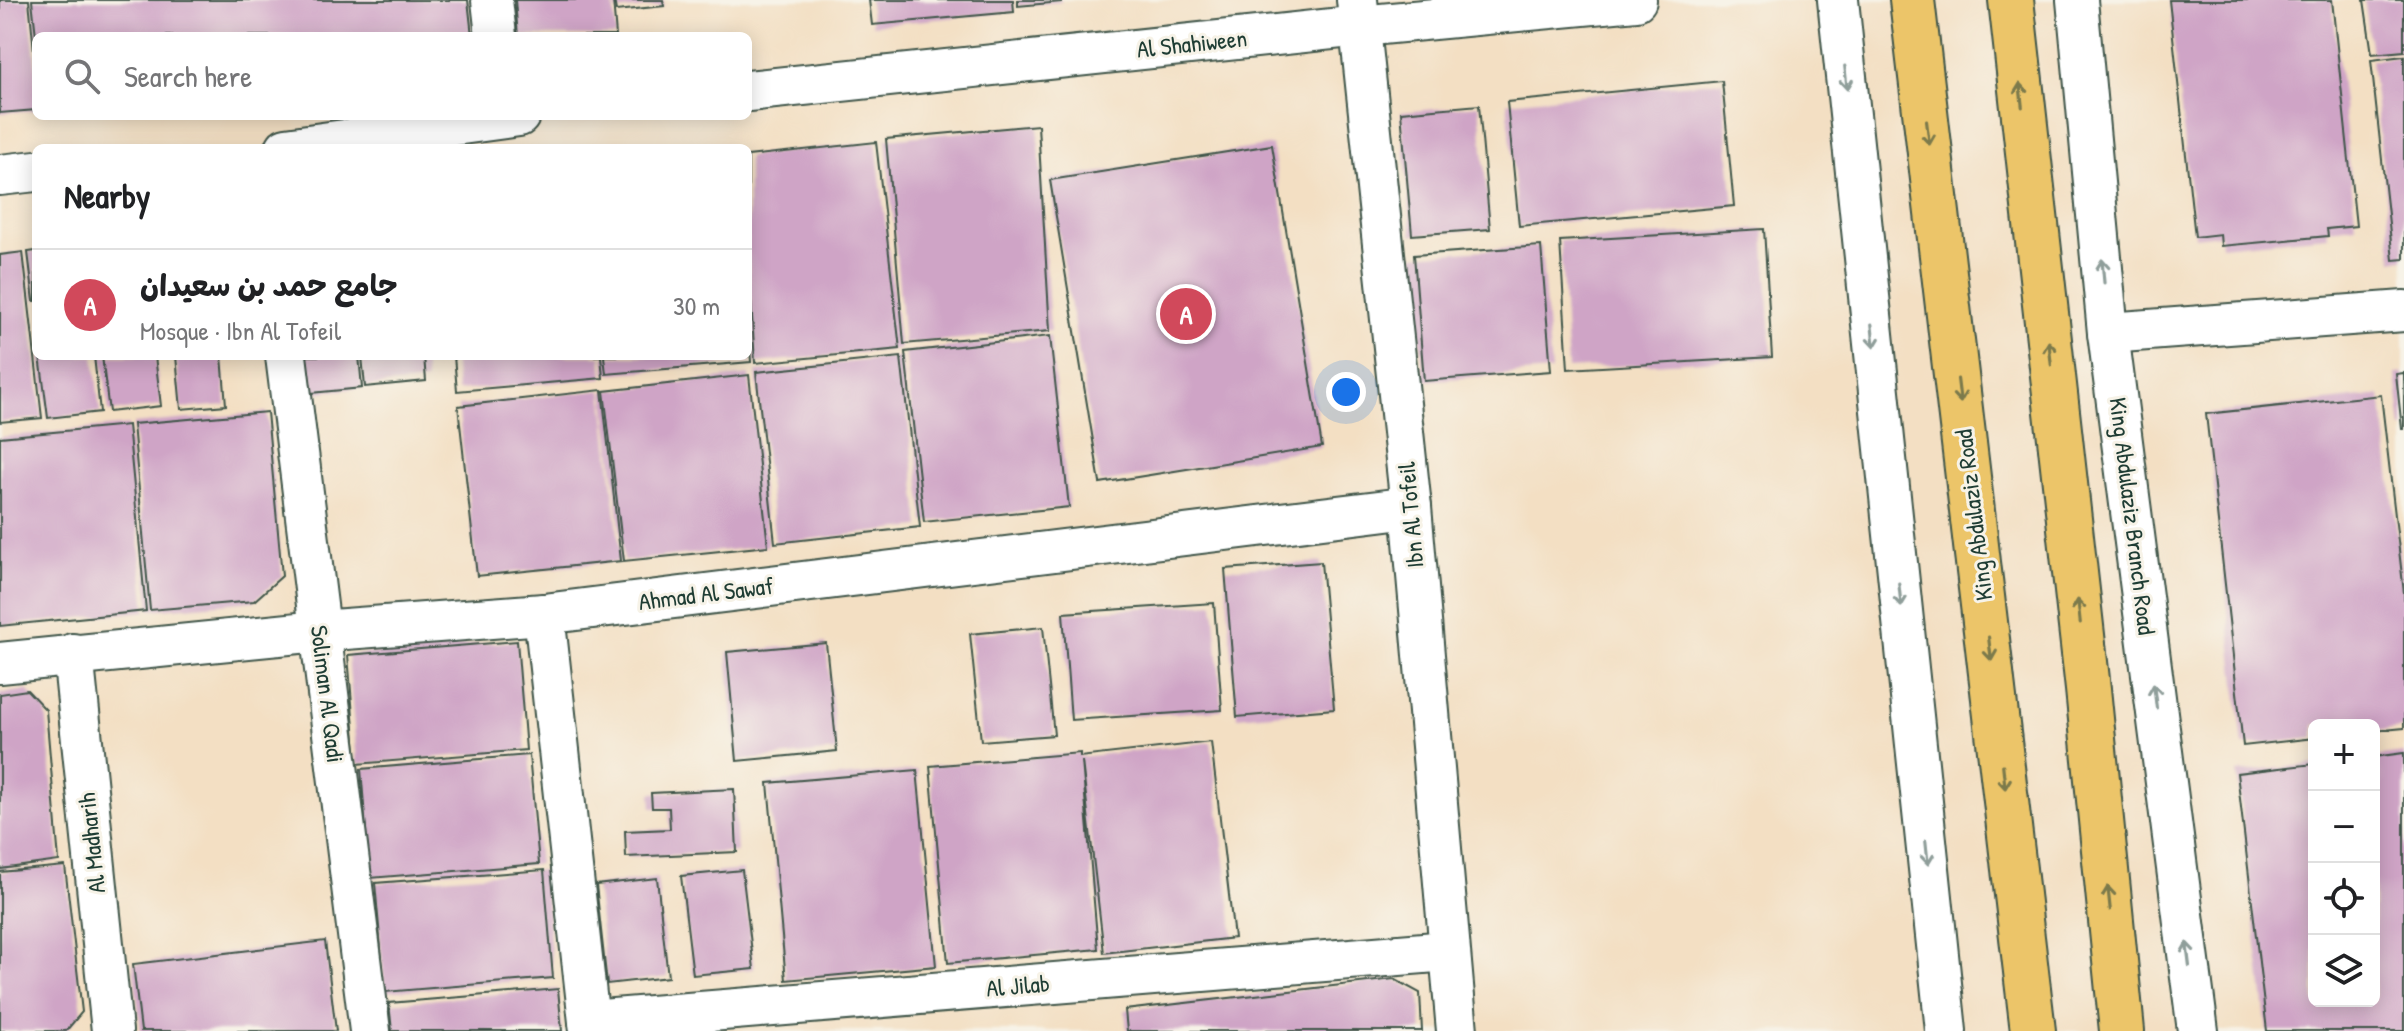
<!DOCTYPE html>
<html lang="en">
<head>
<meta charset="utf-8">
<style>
  :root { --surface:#fff; --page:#f2f2f2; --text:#202124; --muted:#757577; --line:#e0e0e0; --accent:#d1495b }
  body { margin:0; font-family:"Patrick Hand","Playpen Sans Arabic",sans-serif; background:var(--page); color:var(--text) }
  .controls { position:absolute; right:24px; bottom:24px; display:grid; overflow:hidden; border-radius:12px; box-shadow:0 4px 20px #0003 }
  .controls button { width:72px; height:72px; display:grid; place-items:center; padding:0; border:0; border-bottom:2px solid var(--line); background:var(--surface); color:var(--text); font:40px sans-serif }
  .you { position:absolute; left:1346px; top:392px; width:28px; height:28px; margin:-20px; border:6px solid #fff; border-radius:50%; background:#1a73e8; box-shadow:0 0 0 12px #1a73e833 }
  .badge { display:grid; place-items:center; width:52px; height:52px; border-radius:50%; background:var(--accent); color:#fff; font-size:26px; font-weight:700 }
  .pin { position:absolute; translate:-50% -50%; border:4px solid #fff; box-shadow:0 2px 8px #0006 }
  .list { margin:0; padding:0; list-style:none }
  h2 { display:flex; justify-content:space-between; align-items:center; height:104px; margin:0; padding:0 32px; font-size:34px }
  h2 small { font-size:26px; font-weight:400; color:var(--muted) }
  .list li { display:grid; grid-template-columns:52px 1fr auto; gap:24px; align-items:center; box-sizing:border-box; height:112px; padding:0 32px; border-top:2px solid var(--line) }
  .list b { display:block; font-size:30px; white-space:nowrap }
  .list p { margin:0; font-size:26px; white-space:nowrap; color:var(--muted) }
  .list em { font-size:26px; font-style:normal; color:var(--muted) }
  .icon { flex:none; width:44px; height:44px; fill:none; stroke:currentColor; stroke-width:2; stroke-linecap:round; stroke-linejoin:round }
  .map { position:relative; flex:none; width:2404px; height:1031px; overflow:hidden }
  .search { position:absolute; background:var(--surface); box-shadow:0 4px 20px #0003; left:32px; top:32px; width:720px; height:88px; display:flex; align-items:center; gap:20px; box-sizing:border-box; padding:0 28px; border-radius:12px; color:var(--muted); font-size:30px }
  .panel { position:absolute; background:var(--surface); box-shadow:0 4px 20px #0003; left:32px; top:144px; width:720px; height:216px; border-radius:12px }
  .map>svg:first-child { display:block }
  .building { fill:#cfa4c6 }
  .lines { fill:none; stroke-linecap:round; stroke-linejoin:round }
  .minor-casing { stroke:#3f5549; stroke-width:44 }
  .major-casing { stroke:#3f5549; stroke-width:48 }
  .minor { stroke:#fff; stroke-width:40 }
  .major { stroke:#ecc569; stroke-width:44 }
  .oneway { stroke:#8f9e9a }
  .oneway2 { stroke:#7b7a4c }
  .labels { text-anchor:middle; stroke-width:6; stroke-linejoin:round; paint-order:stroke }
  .street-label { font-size:24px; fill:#1f3d34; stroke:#f7f3e8 }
</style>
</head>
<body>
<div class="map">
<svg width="2404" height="1031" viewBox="0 0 2404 1031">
  <rect width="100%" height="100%" fill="#f7f3e8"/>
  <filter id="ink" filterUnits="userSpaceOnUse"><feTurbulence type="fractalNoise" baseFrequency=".0125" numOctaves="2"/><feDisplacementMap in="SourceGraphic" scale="16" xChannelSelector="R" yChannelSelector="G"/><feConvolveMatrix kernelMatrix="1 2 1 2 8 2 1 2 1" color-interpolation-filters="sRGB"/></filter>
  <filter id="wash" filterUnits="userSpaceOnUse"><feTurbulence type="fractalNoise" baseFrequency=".006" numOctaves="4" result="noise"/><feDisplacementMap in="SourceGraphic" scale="32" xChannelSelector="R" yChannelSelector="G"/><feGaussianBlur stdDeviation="1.8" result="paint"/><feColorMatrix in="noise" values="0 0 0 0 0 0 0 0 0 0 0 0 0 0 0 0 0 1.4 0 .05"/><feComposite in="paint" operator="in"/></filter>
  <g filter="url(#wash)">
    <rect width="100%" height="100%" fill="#f3dfc3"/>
    <g id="blocks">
      <g class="building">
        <path d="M0,0h29l7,71v39l-36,3z"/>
        <path d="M32,0h436l4,36h-436z"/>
        <path d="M515,0h98l3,36h-98z"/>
        <path d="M614,0h49l1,6 -48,5z"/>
        <path d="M869,0h144l1,12 -142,13z"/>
        <path d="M1018,0h43v2l-43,4z"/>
        <path d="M2169,0h163l24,226 -29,3 1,7 -107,10 -1,-12 -25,3z"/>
        <path d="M2364,0h40v51l-32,3z"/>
        <path d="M2404,56v203l-11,1 -22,-200z"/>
        <path d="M1722,81l12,125 -215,20 -12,-124z"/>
        <path d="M1479,105l11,124 -78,6 -11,-123z"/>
        <path d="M1038,125l12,206 -146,13 -18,-205z"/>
        <path d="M876,142l24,207 -145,14 -7,-111v-96z"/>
        <path d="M1272,145l50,302 -222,36 -50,-303z"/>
        <path d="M1764,229l8,128 -204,12 -8,-128z"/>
        <path d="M1541,246l10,125 -127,10 -10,-126z"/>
        <path d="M36,251v50h-2l-6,-49z"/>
        <path d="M23,252l19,166 -42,4v-167z"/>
        <path d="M1050,336l19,171 -145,15 -19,-170z"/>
        <path d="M748,348h2l1,14 -145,12 -2,-18h144z"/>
        <path d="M40,356h54l6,56 -52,6z"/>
        <path d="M102,356h53l6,50 -52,6z"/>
        <path d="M176,356h46l4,49 -45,4z"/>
        <path d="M297,356h62l3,32 -61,6z"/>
        <path d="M362,356h62l2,25 -61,6z"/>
        <path d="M454,356h147l2,22 -146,13z"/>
        <path d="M901,357l19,170 -145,16 -19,-171z"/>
        <path d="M2404,373v56h-2l-6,-55z"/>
        <path d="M749,375l19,171 -144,15 -20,-170z"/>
        <path d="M602,390l19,171 -144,15 -19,-170z"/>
        <path d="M2381,395l23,198v135l-30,3v-6h-60v13l-71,8 -37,-332z"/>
        <path d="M267,412l15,164 -28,25 -104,9 -17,-186z"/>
        <path d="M128,425l18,186 -146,15v-189z"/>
        <path d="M1321,562l13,147 -97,8 -12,-148z"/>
        <path d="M1214,603l8,107 -151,10 -8,-107z"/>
        <path d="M1043,627l11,108 -73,6 -11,-107z"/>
        <path d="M517,641l9,109 -169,14 -9,-109z"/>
        <path d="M826,643l11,108 -100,10 -10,-109z"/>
        <path d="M27,690l19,20 13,151 -59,8v-175z"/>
        <path d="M1211,742l23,196 -130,15 -22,-192 16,188 -150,14 -18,-197 150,-13v4z"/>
        <path d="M2404,753v278h-137l-30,-258 77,-9v237h60v-244z"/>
        <path d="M529,755l10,109 -169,14 -9,-109z"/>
        <path d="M917,770l19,196 -150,14 -18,-197z"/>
        <path d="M734,789l3,63 -111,5 -1,-26 45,-2 -1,-21h-17l-1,-15z"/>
        <path d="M65,866l17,146 -16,19h-66v-159z"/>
        <path d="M544,870l9,108 -168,14 -10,-109z"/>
        <path d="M742,870l12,99 -61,6 -12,-99z"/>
        <path d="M657,878l11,99 -61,7 -11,-99z"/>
        <path d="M325,941l11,90h-195l-8,-67z"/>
        <path d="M1394,979l26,14 2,38h-295l-2,-21z"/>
        <path d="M558,989l4,42h-170l-3,-28z"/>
      </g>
    </g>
  </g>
  <g filter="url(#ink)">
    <use href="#blocks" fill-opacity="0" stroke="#3f5549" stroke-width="2"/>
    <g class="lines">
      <defs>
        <g id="minor">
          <path d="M492,0l4,36"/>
          <path d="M1357,0l54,507 46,524"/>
          <path d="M1838,0l108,1031"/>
          <path d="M2077,0l31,333 90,698"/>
          <path d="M748,91l612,-65 276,-26"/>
          <path d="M286,148l233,-32"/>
          <path d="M0,175l36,-4"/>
          <path d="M2108,333l296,-22"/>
          <path d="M286,356l84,675"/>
          <path d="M544,614l46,417"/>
          <path d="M73,654l39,377"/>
          <path d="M0,663l319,-32 225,-17 867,-107"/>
          <path d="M589,1021l859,-70"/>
        </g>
        <g id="major">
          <path d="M1912,0l121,1031"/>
          <path d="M2011,0l77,689 34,342"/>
        </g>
      </defs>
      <use href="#minor" class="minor-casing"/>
      <use href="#major" class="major-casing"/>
      <use href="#minor" class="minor"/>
      <use href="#major" class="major"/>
    </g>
    <defs><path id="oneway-shaft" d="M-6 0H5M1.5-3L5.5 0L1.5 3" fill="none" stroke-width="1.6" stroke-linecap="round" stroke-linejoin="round" transform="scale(2)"/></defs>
    <g class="oneway">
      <use href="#oneway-shaft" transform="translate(1846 78) rotate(84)"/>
      <use href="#oneway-shaft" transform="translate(2103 271) rotate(-95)"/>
      <use href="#oneway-shaft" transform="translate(1873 336) rotate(84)"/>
      <use href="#oneway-shaft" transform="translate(1900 595) rotate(84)"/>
      <use href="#oneway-shaft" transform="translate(2155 696) rotate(-97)"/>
      <use href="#oneway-shaft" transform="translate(1927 853) rotate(84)"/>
      <use href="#oneway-shaft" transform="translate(2188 954) rotate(-97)"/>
    </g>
    <g class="oneway2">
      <use href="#oneway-shaft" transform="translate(2021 95) rotate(-96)"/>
      <use href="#oneway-shaft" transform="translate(1928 133) rotate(83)"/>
      <use href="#oneway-shaft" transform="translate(2050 353) rotate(-96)"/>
      <use href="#oneway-shaft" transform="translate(1959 391) rotate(83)"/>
      <use href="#oneway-shaft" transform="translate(2079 611) rotate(-96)"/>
      <use href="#oneway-shaft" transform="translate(1990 649) rotate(83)"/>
      <use href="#oneway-shaft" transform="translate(2004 777) rotate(84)"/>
      <use href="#oneway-shaft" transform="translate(2109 898) rotate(-96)"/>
    </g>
  </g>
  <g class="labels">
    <g class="street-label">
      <text transform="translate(1192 44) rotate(-6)" y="8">Al Shahiween</text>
      <text transform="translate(1411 515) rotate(-95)" y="8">Ibn Al Tofeil</text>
      <text transform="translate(1974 515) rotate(-97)" y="8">King Abdulaziz Road</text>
      <text transform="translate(2132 516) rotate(83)" y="8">King Abdulaziz Branch Road</text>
      <text transform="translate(706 594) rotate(-7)" y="8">Ahmad Al Sawaf</text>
      <text transform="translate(327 694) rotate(83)" y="8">Soliman Al Qadi</text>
      <text transform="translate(92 843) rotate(-96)" y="8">Al Madharih</text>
      <text transform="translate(1018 986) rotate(-5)" y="8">Al Jilab</text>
    </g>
  </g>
</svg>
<div class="controls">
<button>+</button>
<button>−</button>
<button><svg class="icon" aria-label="locate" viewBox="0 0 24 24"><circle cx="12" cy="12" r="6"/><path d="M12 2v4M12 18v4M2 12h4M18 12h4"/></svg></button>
<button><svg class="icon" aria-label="layers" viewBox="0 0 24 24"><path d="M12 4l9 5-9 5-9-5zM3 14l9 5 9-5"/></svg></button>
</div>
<div class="you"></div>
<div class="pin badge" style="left:1186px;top:314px">A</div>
<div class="search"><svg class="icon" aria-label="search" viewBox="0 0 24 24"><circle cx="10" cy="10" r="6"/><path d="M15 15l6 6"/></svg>Search here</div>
<section class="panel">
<h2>Nearby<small></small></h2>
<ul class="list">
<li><span class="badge">A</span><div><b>جامع حمد بن سعيدان</b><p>Mosque · Ibn Al Tofeil</p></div><em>30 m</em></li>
</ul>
</section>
</div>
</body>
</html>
